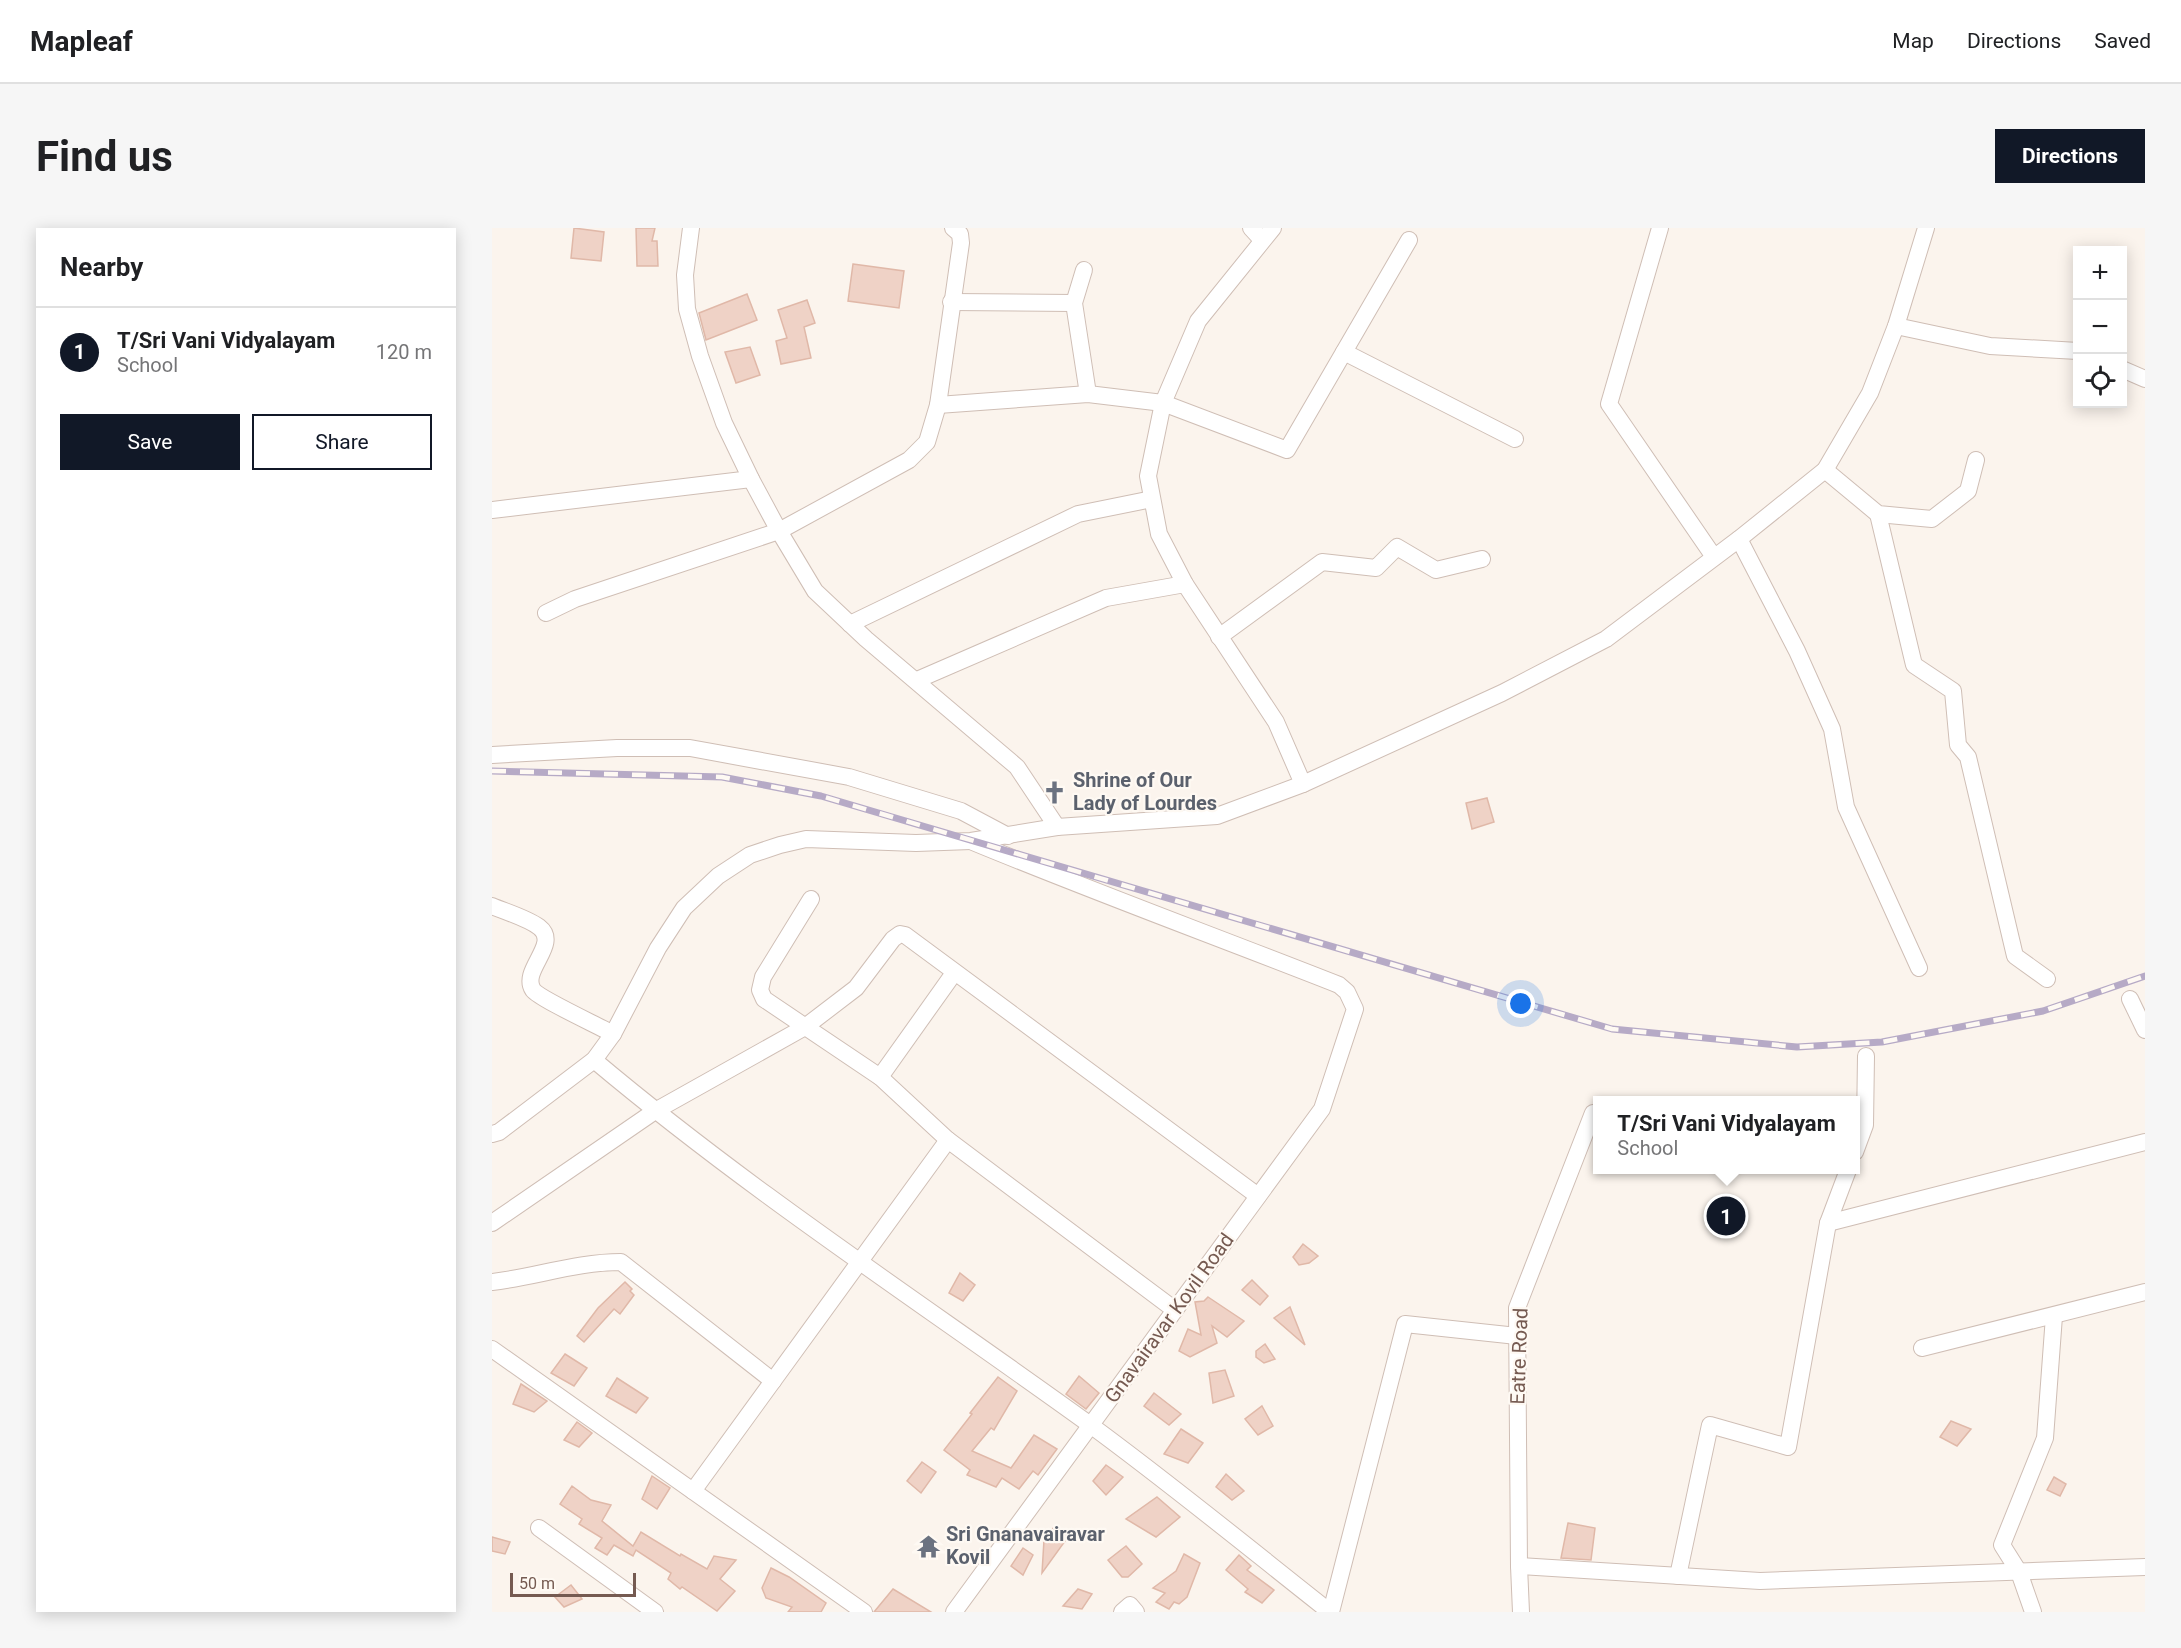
<!DOCTYPE html>
<html lang="en">
<head>
<meta charset="utf-8">
<style>
  :root { --surface:#fff; --page:#f6f6f6; --text:#202124; --muted:#757577; --line:#e0e0e0; --accent:#111827 }
  body { margin:0; font-family:Roboto,sans-serif; background:var(--page); color:var(--text) }
  .controls { position:absolute; right:18px; top:18px; display:grid; overflow:hidden; border-radius:0px; box-shadow:0 3px 15px #0003 }
  .controls button { width:54px; height:54px; display:grid; place-items:center; padding:0; border:0; border-bottom:2px solid var(--line); background:var(--surface); color:var(--text); font:30px sans-serif }
  .scale { position:absolute; left:18px; bottom:15px; width:126px; box-sizing:border-box; padding-left:6px; border:3px solid #755a51; border-top:0; font-size:16px; line-height:21px; white-space:nowrap; color:#755a51; -webkit-text-stroke:4px #fef9f3; paint-order:stroke }
  .you { position:absolute; left:1029px; top:776px; width:21px; height:21px; margin:-15px; border:4px solid #fff; border-radius:50%; background:#1a73e8; box-shadow:0 0 0 9px #1a73e833 }
  .badge { display:grid; place-items:center; width:39px; height:39px; border-radius:50%; background:var(--accent); color:#fff; font-size:20px; font-weight:700 }
  .pin { position:absolute; translate:-50% -50%; border:3px solid #fff; box-shadow:0 2px 6px #0006 }
  .popup { position:absolute; left:1101px; top:868px; width:267px; height:78px; box-sizing:border-box; display:grid; place-content:center; border-radius:0px; background:var(--surface); filter:drop-shadow(0 2px 4px #0005); font-size:20px; white-space:nowrap; color:var(--muted) }
  .popup b { font-size:22px; color:var(--text) }
  .popup::after { content:''; position:absolute; left:50%; top:100%; margin-left:-12px; border:12px solid transparent; border-top-color:var(--surface) }
  .list { margin:0; padding:0; list-style:none }
  h2 { display:flex; justify-content:space-between; align-items:center; height:78px; margin:0; padding:0 24px; font-size:26px }
  h2 small { font-size:20px; font-weight:400; color:var(--muted) }
  .list li { display:grid; grid-template-columns:39px 1fr auto; gap:18px; align-items:center; box-sizing:border-box; height:90px; padding:0 24px; border-top:2px solid var(--line) }
  .list b { display:block; font-size:22px; white-space:nowrap }
  .list p { margin:0; font-size:20px; white-space:nowrap; color:var(--muted) }
  .list em { font-size:20px; font-style:normal; color:var(--muted) }
  .actions { display:flex; gap:12px; padding:18px 24px }
  .actions a { flex:1; padding:14px 0; border:2px solid var(--accent); border-radius:0px; text-align:center; font-size:21px; color:var(--accent) }
  .actions .main { background:var(--accent); color:#fff }
  .icon { flex:none; width:33px; height:33px; fill:none; stroke:currentColor; stroke-width:2; stroke-linecap:round; stroke-linejoin:round }
  .map { position:relative; flex:none; width:1653px; height:1384px; overflow:hidden; border-radius:0px }
  header { display:flex; align-items:center; gap:36px; box-sizing:border-box; height:84px; padding:0 30px; background:var(--surface); border-bottom:2px solid var(--line) }
  header strong { font-size:28px }
  nav { display:flex; gap:33px; margin-inline-start:auto; font-size:21px }
  .intro { display:flex; align-items:center; justify-content:space-between; box-sizing:border-box; height:144px; padding:0 36px }
  h1 { margin:0; font-size:42px }
  .button { padding:15px 27px; border-radius:0px; background:var(--accent); color:#fff; font-size:21px; font-weight:700 }
  main { display:flex; gap:36px; padding:0 36px }
  aside { flex:1; background:var(--surface); border-radius:0px; box-shadow:0 3px 15px #0003 }
  .map>svg:first-child { display:block }
  .building { fill:#efd2c6; stroke:#e0b8a8; stroke-width:1.5 }
  .lines { fill:none; stroke-linecap:round; stroke-linejoin:round }
  .minor-casing { stroke:#cfbeb5; stroke-width:18 }
  .minor { stroke:#fff; stroke-width:16 }
  .rail-casing { stroke:#b6aac6; stroke-width:7 }
  .rail { stroke:#fef9f3; stroke-width:4.5; stroke-dasharray:14; stroke-linecap:butt }
  .labels { text-anchor:middle; stroke-width:4.5; stroke-linejoin:round; paint-order:stroke }
  .worship-label { font-size:20px; font-weight:bold; fill:#5b616d; stroke:#fef9f3; text-anchor:start }
  .street-label { font-size:20px; fill:#755a51; stroke:#fef9f3 }
</style>
</head>
<body>
<header>
<strong>Mapleaf</strong>
<nav><a>Map</a><a>Directions</a><a>Saved</a></nav>
</header>
<div class="intro"><h1>Find us</h1><a class="button">Directions</a></div>
<main>
<aside>
<h2>Nearby<small></small></h2>
<ul class="list">
<li><span class="badge">1</span><div><b>T/Sri Vani Vidyalayam</b><p>School</p></div><em>120 m</em></li>
</ul>
<div class="actions"><a class="main">Save</a><a>Share</a></div>
</aside>
<div class="map">
<svg width="1653" height="1384" viewBox="0 0 1653 1384">
  <rect width="100%" height="100%" fill="#fbf4ed"/>
  <g class="building">
    <path d="M82,0l30,4 -3,29 -30,-3z"/>
    <path d="M144,0h19l-3,13h5l1,25h-21z"/>
    <path d="M361,36l51,7 -5,37 -51,-7z"/>
    <path d="M255,66l10,26 -51,20 -7,-27z"/>
    <path d="M315,72l8,23 -11,4 7,31 -30,6 -5,-23 11,-3 -9,-28z"/>
    <path d="M258,119l10,28 -24,8 -11,-31z"/>
    <path d="M995,570l7,24 -22,7 -6,-26z"/>
    <path d="M811,1016l15,12 -9,7 -10,2 -6,-8z"/>
    <path d="M468,1045l15,12 -12,16 -14,-8z"/>
    <path d="M760,1052l16,16 -8,9 -18,-15z"/>
    <path d="M133,1054l7,7 -2,2 4,4 -14,19 -6,-5 -30,33 -7,-6 21,-28z"/>
    <path d="M716,1069l36,24 -17,16 -15,-11 5,17 -27,14 -11,-6 9,-22 13,6 -6,-33 9,-1z"/>
    <path d="M798,1079l15,38 -31,-27z"/>
    <path d="M773,1116l10,15 -11,4 -8,-6v-6z"/>
    <path d="M73,1126l22,14 -13,18 -23,-13z"/>
    <path d="M733,1142l9,26 -21,7 -4,-30z"/>
    <path d="M587,1148l20,17 -13,16 -20,-15z"/>
    <path d="M506,1149l19,14 -23,39 -3,-2 -19,23 39,17 23,-33 23,14 -19,26 -5,-4 -14,18 -17,-11 -6,9 -29,-12 3,-5 -26,-20 28,-36 -2,-1z"/>
    <path d="M125,1150l31,20 -12,15 -30,-17z"/>
    <path d="M29,1156l26,17 -13,11 -21,-8z"/>
    <path d="M662,1165l27,21 -12,11 -25,-19z"/>
    <path d="M770,1178l11,20 -15,9 -13,-16z"/>
    <path d="M1459,1193l20,8 -14,17 -17,-9z"/>
    <path d="M85,1194l15,11 -13,14 -15,-7z"/>
    <path d="M689,1201l22,14 -15,20 -24,-9z"/>
    <path d="M430,1234l14,10 -15,21 -14,-12z"/>
    <path d="M614,1237l17,12 -17,18 -13,-14z"/>
    <path d="M734,1246l18,17 -12,9 -16,-13z"/>
    <path d="M160,1248l18,12 -13,21 -15,-10z"/>
    <path d="M1562,1249l12,7 -6,12 -13,-6z"/>
    <path d="M80,1258l19,14 20,5 -9,16 31,25 8,-14 39,24 1,-2 26,15 7,-13 22,4 -16,19 15,12 -18,20 -35,-24 -2,2 -12,-10 3,-6 -35,-23 -3,6 -19,-11 -7,10 -12,-7 7,-10 -23,-14 3,-5 -22,-15z"/>
    <path d="M665,1269l23,20 -24,20 -30,-18z"/>
    <path d="M1076,1295l27,5 -4,32 -30,-2z"/>
    <path d="M562,1299l14,10 -26,36 2,-33z"/>
    <path d="M0,1309l18,5 -5,12 -13,-3z"/>
    <path d="M634,1318l16,18 -14,13h-6l-14,-17z"/>
    <path d="M531,1320l10,7 -10,20 -12,-9z"/>
    <path d="M692,1326l16,9 -13,34 -8,7 -5,-2 -5,7 -13,-7 9,-9 -12,-5 23,-17z"/>
    <path d="M747,1327l12,11 -4,4 27,20 -12,13 -17,-11 3,-3 -22,-19z"/>
    <path d="M279,1340l18,9 37,26 -5,9h-33l4,-5 -26,-9 -4,-10z"/>
    <path d="M79,1357l11,14 -18,8 -9,-10z"/>
    <path d="M401,1361l38,23h-57z"/>
    <path d="M586,1361l14,5 -10,15 -19,-3z"/>
  </g>
  <g class="lines">
    <defs>
      <g id="minor">
        <path d="M199,0l-6,47 2,34 13,47 24,67 27,56 28,52 36,60 51,48 151,128 40,60"/>
        <path d="M759,0l11,12"/>
        <path d="M1168,0l-51,176 105,153"/>
        <path d="M592,42l-10,33 14,91"/>
        <path d="M459,74l123,1"/>
        <path d="M1404,98l94,20 88,5"/>
        <path d="M852,124l171,87"/>
        <path d="M1630,141l23,10"/>
        <path d="M446,177l150,-11 75,9 124,47 122,-210"/>
        <path d="M1333,242l53,44 54,5 36,-28 8,-31"/>
        <path d="M0,282l259,-31"/>
        <path d="M1386,286l36,151 39,26 5,54 10,12 47,199 32,23"/>
        <path d="M1247,311l58,112 35,78 14,78 73,161"/>
        <path d="M54,385l29,-14 204,-68 130,-71 18,-18 11,-37 23,-162 -1,-9 -7,-6"/>
        <path d="M358,396l228,-110 74,-15"/>
        <path d="M727,409l103,-75 54,6 21,-21 39,23 46,-11"/>
        <path d="M425,452l189,-82 79,-14"/>
        <path d="M0,527l125,-7h73l159,29 112,34 47,25"/>
        <path d="M811,556l199,-91 104,-54 133,-100 86,-69 45,-77 26,-67 30,-98"/>
        <path d="M319,671l-48,78 -3,13 4,9 116,78 68,63 227,170"/>
        <path d="M0,678c14,6 35,12 47,21 22,17 -19,43 -6,63 7,9 66,36 80,44"/>
        <path d="M1638,771l15,31"/>
        <path d="M102,832c157,132 329,244 495,364 82,60 161,125 241,188"/>
        <path d="M388,849l74,-104"/>
        <path d="M0,906l7,-2 95,-72 19,-26 45,-86 26,-40 34,-32 32,-21 30,-10 26,-6 110,4 55,-2 86,-14 160,-11 86,-32 -27,-62 -91,-138 -26,-50 -11,-58 15,-73 35,-82 75,-93"/>
        <path d="M1363,924l10,-27 1,-69"/>
        <path d="M0,995l163,-112 150,-84 51,-39 37,-49 7,-5 5,1 353,261"/>
        <path d="M1336,995l317,-81"/>
        <path d="M0,1054c43,-5 85,-20 129,-20l152,119"/>
        <path d="M1430,1120l223,-56"/>
        <path d="M0,1121l372,263"/>
        <path d="M201,1263l255,-351"/>
        <path d="M47,1300l116,84"/>
        <path d="M1027,1338l241,15 385,-14"/>
        <path d="M1186,1348l32,-151 78,22 40,-224 20,-53"/>
        <path d="M462,1384l368,-503 33,-100 -8,-17 -8,-7c-122,-48 -245,-93 -366,-143"/>
        <path d="M630,1384l8,-7 6,7"/>
        <path d="M839,1384l74,-288 112,12"/>
        <path d="M1029,1384l-2,-46 -2,-258 76,-195"/>
        <path d="M1541,1384l-14,-40 -17,-27 43,-107 9,-122"/>
      </g>
    </defs>
    <use href="#minor" class="minor-casing"/>
    <use href="#minor" class="minor"/>
    <defs>
      <path id="rail" d="M0,543l230,6 99,19 791,233 185,18 85,-5 161,-31 102,-35"/>
    </defs>
    <use href="#rail" class="rail-casing"/>
    <use href="#rail" class="rail"/>
  </g>
  <defs>
    <symbol id="church-bare" viewBox="-9 -9 18 18"><path d="M-1.2-6h2.4v3.5h3.3v2.4h-3.3V6h-2.4V-.1h-3.3v-2.4h3.3Z" fill="#6b7280" stroke="#fef9f3" stroke-width="2.5" paint-order="stroke"/></symbol>
    <symbol id="temple-bare" viewBox="-9 -9 18 18"><path d="M0-6L5-2H3V0L6.5 2.5H4V6H1.5V3h-3V6H-4V2.5H-6.5L-3 0V-2H-5Z" fill="#6b7280" stroke="#fef9f3" stroke-width="2.5" paint-order="stroke"/></symbol>
  </defs>
  <g fill-rule="evenodd">
    <use href="#church-bare" x="546" y="548" width="33" height="33"/>
    <use href="#temple-bare" x="420" y="1302" width="33" height="33"/>
  </g>
  <g class="labels">
    <g class="worship-label">
      <text x="581" y="559">Shrine of Our<tspan x="581" dy="23">Lady of Lourdes</tspan></text>
      <text x="454" y="1313">Sri Gnanavairavar<tspan x="454" dy="23">Kovil</tspan></text>
    </g>
    <g class="street-label">
      <text transform="translate(677 1090) rotate(-54)" y="7">Gnavairavar Kovil Road</text>
      <text transform="translate(1027 1128) rotate(-88)" y="7">Eatre Road</text>
    </g>
  </g>
</svg>
<div class="controls">
<button>+</button>
<button>−</button>
<button><svg class="icon" aria-label="locate" viewBox="0 0 24 24"><circle cx="12" cy="12" r="6"/><path d="M12 2v4M12 18v4M2 12h4M18 12h4"/></svg></button>
</div>
<div class="scale">50 m</div>
<div class="you"></div>
<div class="pin badge" style="left:1234px;top:988px">1</div>
<div class="popup"><b>T/Sri Vani Vidyalayam</b>School</div>
</div>
</main>
</body>
</html>
